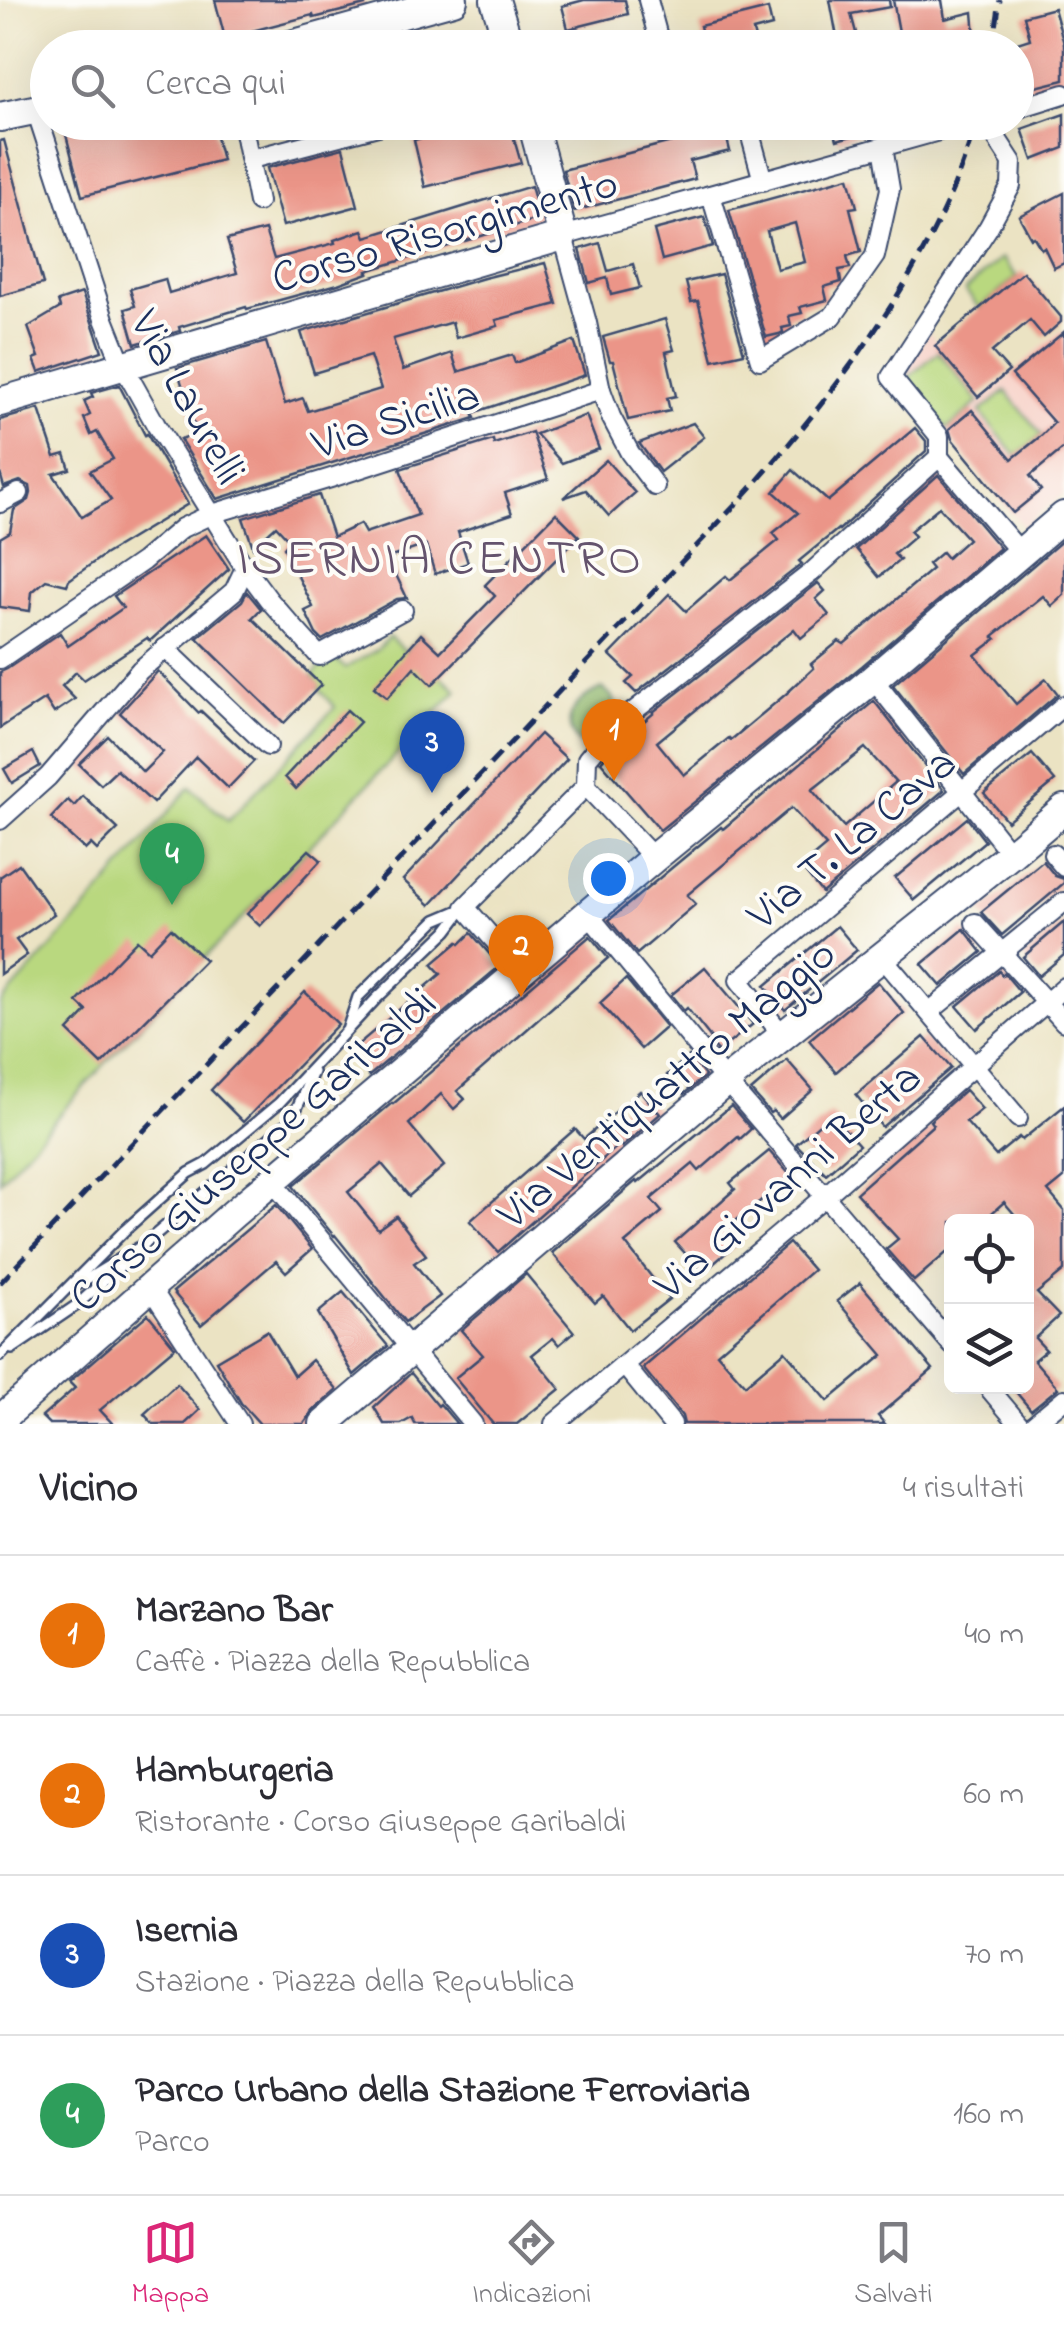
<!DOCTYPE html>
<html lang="it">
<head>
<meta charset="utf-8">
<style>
  :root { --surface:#fff; --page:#f2f2f3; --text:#2b2b33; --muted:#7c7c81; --line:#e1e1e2; --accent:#db2777 }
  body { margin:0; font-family:"Indie Flower",sans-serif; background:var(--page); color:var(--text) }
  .controls { position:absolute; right:30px; bottom:30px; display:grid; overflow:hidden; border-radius:15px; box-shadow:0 10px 40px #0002 }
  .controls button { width:90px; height:90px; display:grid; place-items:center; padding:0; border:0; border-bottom:2px solid var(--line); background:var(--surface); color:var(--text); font:50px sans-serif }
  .you { position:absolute; left:608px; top:878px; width:35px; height:35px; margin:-25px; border:8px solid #fff; border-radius:50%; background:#1a73e8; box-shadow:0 0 0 15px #1a73e833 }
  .badge { display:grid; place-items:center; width:65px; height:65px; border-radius:50%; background:var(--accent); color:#fff; font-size:32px; font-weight:700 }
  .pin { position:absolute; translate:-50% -82px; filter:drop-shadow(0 2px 5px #0008) }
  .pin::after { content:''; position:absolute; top:52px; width:35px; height:30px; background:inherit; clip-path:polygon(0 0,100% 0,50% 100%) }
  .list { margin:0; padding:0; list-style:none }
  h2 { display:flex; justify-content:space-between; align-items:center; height:130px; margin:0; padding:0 40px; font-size:42px }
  h2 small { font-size:32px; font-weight:400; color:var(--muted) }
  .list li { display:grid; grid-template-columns:65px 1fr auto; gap:30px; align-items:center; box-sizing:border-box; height:160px; padding:0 40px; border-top:2px solid var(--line) }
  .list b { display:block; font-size:38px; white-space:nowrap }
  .list p { margin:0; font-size:32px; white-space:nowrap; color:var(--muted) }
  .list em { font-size:32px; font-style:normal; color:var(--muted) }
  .icon { flex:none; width:55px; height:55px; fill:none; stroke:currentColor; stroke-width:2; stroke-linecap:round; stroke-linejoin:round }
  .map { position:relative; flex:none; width:1064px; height:1424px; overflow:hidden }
  .search { position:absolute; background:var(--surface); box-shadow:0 10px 40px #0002; left:30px; right:30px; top:30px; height:110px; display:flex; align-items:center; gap:25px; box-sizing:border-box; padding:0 35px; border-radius:55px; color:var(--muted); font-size:38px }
  .sheet { height:770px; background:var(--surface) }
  nav { display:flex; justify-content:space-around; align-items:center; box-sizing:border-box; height:140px; border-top:2px solid var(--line); background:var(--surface); font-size:28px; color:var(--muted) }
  nav a { display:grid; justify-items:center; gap:5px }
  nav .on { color:var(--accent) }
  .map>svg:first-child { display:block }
  .built { fill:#f7d1c8 }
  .green { fill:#b9d87f; stroke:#6a846e; stroke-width:2.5 }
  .forest { fill:#92b86e; stroke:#567466; stroke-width:2.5 }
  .building { fill:#eb9588; fill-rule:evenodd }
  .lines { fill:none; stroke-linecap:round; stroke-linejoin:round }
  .lane-casing { stroke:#3a4a6d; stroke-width:14 }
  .street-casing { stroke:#3a4a6d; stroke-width:22 }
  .secondary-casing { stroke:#3a4a6d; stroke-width:32 }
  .lane { stroke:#fff; stroke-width:9 }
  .street { stroke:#fff; stroke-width:18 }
  .secondary { stroke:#fff; stroke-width:28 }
  .rail { stroke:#1b2f5e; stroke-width:5; stroke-dasharray:15 8; stroke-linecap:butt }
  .labels { text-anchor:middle; stroke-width:8; stroke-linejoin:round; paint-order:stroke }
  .street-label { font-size:45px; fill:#1b2f5e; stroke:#fdfcf7 }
  .quarter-label { font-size:50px; letter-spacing:2.5px; fill:#64536d; stroke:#fdfcf7 }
</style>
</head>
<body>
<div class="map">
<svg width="1064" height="1424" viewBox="0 0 1064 1424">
  <rect width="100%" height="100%" fill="#fdfcf7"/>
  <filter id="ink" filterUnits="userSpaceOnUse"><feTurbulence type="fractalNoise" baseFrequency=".01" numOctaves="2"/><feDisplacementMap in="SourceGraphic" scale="20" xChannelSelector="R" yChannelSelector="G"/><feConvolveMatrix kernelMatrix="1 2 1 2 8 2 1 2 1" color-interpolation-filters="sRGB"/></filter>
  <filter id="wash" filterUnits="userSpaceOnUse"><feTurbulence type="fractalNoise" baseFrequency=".0048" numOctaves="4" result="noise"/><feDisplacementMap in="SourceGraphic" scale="40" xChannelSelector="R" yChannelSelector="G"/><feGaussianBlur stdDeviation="2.25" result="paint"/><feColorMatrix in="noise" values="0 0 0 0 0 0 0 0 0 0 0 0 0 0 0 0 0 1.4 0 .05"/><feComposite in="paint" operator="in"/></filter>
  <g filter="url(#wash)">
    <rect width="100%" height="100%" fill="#ebe3c3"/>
    <path class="built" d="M1061,330l3,4v160l-41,33 -123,-149 29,-46 53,68z"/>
    <g class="green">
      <path d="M1002,258l15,19 -38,31 -14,-18z"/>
      <path d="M938,352l41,50 -32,27 -42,-49z"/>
      <path d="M1006,391l36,44 -26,21 -36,-44z"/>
      <path d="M421,634l13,12 -12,14 35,30 -354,376 -103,115v-177l84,-93 106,-124 38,34 107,-114 -17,-19 2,-3 -8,-9 19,-21 14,13 33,-19 11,-12 16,14z"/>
    </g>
    <path class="forest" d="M602,688c30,18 4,41 -13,57h-8c-26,-24 -3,-47 21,-57z"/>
    <g id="blocks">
      <g class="building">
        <path d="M215,0h149l1,5 -51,13 -1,-3 -88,23z"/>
        <path d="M584,0h41l3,14 -60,15 -6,-23z"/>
        <path d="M830,0h59l1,7 -39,7 9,34h-21z"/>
        <path d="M893,0h49l3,19 28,-7 3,36h-74z"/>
        <path d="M1054,8l10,36v36l-48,12v-22l5,-1 -7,-25 16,-5 -6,-23z"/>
        <path d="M768,9l4,17 -19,5 3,11 -21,6h-7l-1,-6 -22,5 -5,-21z"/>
        <path d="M1064,114v34l-31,12 -11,-31z"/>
        <path d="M81,122h131l10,38 -140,36 -18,-69z"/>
        <path d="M506,122h3l12,41 -96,24 -11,-47 36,-9 2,8z"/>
        <path d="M703,122h32l2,11 -11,2 4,16 -40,10 5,18 -121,32 -11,-41 143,-37z"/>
        <path d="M832,122h52l1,5 -48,13z"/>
        <path d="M4,140l39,144 -43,12v-155z"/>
        <path d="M343,148l15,58 -75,20 -16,-58z"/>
        <path d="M849,177l8,30 -7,1 11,44 -14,4 3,12 -11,2 2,12 -17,5 3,13 -27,7 2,6 -13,3 2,10 -9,2 1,4 -4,2 -13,3 -37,-127zM795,223l10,39 -28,7 -10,-38z"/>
        <path d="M531,186l9,32 -173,53 1,2 -30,11 -91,25 -1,-2 -67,20 1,4 -45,13 -10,-35 10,-3 -5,-17 35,-10 4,14 68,-20 -10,-33 38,-10 9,29 61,-16 -1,-3 29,-10 3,7z"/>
        <path d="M1064,193v70l-10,5 -10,-21 -3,2 -7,-12 -3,1 -12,-22z"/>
        <path d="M704,217l9,29 -51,14 -8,-30z"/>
        <path d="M600,243l8,28 25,-7 7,24 -29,7 -4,-17 -18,5 -9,-34z"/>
        <path d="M545,263l12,41 -61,16 2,6 -42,12 -4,-16 -59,17 10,31 49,-17 6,19 54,-17 3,8 59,-22 11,34 -112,38 2,5 -19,6 -239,75 -37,-60 17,-5 -20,-66 89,-26 19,62 18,-6 5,13 73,-22 -11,-33 -56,17 -13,-41 183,-54z"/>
        <path d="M1023,272l38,45v5l-17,15 -14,-17 -38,32 17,19 -31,26 -43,-51z"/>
        <path d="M721,274l23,79 -31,7 -15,-59 -7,1 -5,-20z"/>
        <path d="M82,293l20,58 -63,21 -5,-13 5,-2 -11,-30 32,-19 -2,-7z"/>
        <path d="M665,319l9,31 -8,2 10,44 -9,2 3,13 -42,9 -15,-59h-3l-7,-24z"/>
        <path d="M1064,332v116l-34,28 11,14 -28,23 -61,-74 -3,-10 23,-19 40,49 30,-24 12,-12 -42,-48z"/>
        <path d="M119,385l26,50 2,-1 41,70 -84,51 -35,25 -2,5 -21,-5 -14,12 -2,19 -30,-4v-69l10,-6 4,-22 15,-10 2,-7 -1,-7 -10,-5 -16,6 -4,-14v-53l39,-11 16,48 10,-3 5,15 -17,5 29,43 29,-17 -21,-29 23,-12 -16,-27 -6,3 -7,-17 6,-3 -6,-14 9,-4 -2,-4z"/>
        <path d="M586,415l13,34 -37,14 -26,-29z"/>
        <path d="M693,423l11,14 -44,35 -21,-29z"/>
        <path d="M915,428l11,13v10l-87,79 -1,-1 -39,32 3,3 -166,129 -10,-10 7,-6 -23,-22 59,-61 17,17 40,-35 4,4 49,-40 -6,-7 25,-20 -24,-21 19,-22 35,31z"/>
        <path d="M532,432l16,47 -43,14 7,21 -54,18 10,31 -33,11 -9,-29 -38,13 19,40 -10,1 -75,41 -6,-6 -11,-23 8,-4 -29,-59 6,-7 -14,-15 -23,21 -10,-29 76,-23 14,42 27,-13 5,9 53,-18 -18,-46 93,-29 1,4z"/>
        <path d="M606,460l29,33 -26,23 -23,-26 -23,8z"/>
        <path d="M938,475l62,73 -138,118 -202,164 -59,-68 22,-26 2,1 29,-24 -1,-1 165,-129 7,8 -9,8 13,16 -28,23 -7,-9 -137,113 27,33 45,-37 2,2 55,-46 28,-26 -3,-4 28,-23 5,3 88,-75 -4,-5 14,-12 5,6 21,-19 -29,-32 -29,24 5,5 -21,18 6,6 -21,17 -23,-28z"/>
        <path d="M556,513l23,23 -147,149 -18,-18 -27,31 -13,-11 47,-53 19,18 55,-56 -10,-11z"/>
        <path d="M206,535l23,34 -79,72 -3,-3 -63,42 -8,-8 -14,14 13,13 -21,14 -9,-14 -45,29v-56l7,-3 53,-36 8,13 55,-38 -9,-12z"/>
        <path d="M1064,539v56l-12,11 -9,-10 -50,40 3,3 -21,16 41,49 30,-25 12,15 -94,80 -71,-89z"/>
        <path d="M247,592l14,17 -9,9 69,67 -37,38 -87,-85 45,-37z"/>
        <path d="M158,671l41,42 2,-2 53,50 -26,27 -32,-31 -43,46 -36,-33 -16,15 -22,-21 29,-28 35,36 20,-20 -43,-39z"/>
        <path d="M874,701l70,89 -122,103 -21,-26 25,-21 -35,-38 -104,87 9,9 -59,50 -28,-34 112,-93 2,2zM865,748l31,34 -52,45 -32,-37z"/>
        <path d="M347,710l13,12 -64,67 -11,-12z"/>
        <path d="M540,734l27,25 -137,146 -27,-25z"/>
        <path d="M33,752l7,14 -28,17 -8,-14z"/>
        <path d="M1032,754l23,27 -48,40 -23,-28z"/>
        <path d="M83,796l35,33 -21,21 -6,-6 -6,6 -34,-32 17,-18 6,6z"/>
        <path d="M967,818l18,23 -71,59 -19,-22z"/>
        <path d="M309,850l12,10 -61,66 -13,-12z"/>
        <path d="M1043,861l12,15 9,3v4l-62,52 -21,-23z"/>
        <path d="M19,864l35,50 -38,26 11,15 -27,19v-97z"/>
        <path d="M1064,922v33l-25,21 -16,-19z"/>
        <path d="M837,926l20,24 -72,60 -20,-24z"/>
        <path d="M171,928l34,32 -103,104 -34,-33 19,-20 -10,-9 60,-62 12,11z"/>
        <path d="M964,929l18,23 -41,34 -19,-22z"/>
        <path d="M471,933l29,33 -131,110 -21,-23 93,-79 -9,-10 26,-22 2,2z"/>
        <path d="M590,936l18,22 -151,133 8,8 -11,10 -13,-15 -32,30 35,42 -35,30 -27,-32 -34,28 30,37 18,-13 30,39 -12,8 26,33 -35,26 -70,-87 -1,1 -41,-50 99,-83 1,1z"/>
        <path d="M705,967l48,57 -35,28 -9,-12 2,-2 -24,-30 -3,3 -13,-16z"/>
        <path d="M999,971l3,4 2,-2 16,19 -43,37 -20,-23z"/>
        <path d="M626,979l40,48 -25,22 -41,-46z"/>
        <path d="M878,982l26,31 -68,59 -27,-32z"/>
        <path d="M305,992l33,32 -95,98 -32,-32z"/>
        <path d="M924,1037l27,31 -69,59 -26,-32z"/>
        <path d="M689,1056l16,20 -21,18 -17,-19z"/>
        <path d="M787,1060l26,30 -33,29 -7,-8 -3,2 -19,-22z"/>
        <path d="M965,1090l17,19 -16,13 30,34 23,-19 3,3 42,-34v72l-16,13 16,19v61l-27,22 22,23 -24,22 11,12 -12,10 24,28 -27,22 -20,-24h15v-144l7,-5 -7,-8v-7h-5l-17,-20 -22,20h-30v26l-38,33 -28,-32 12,-10 -42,-46 77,-68 -3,-4z"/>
        <path d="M640,1091l20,23 -38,33 -2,-3 -122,108 -28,-31 105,-92 9,10z"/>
        <path d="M731,1106l20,23 -11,10 -2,-2 -39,34 -6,-7 -42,35 11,13 -37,31 44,56 -39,31 -27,-34 -8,7 -43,-50 84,-72 2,2z"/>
        <path d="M831,1114l28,31 -33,29 -30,-30z"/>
        <path d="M769,1151l22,25 -59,48 12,13 -41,36 -28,-31 60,-53 -5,-6z"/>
        <path d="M276,1205l36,44 -26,23 -10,-11 -75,64 -28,-33z"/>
        <path d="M789,1243l24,27 -96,83 28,32 40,-34 43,50 55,-46 -46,-54 23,-18 73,86 -55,47 7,8h-201l-2,-8 -39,-48z"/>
        <path d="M526,1274l48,58 -15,13 -6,-7 -21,17 28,34 -43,35h-24l-38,-46 28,-23 -22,-25z"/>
        <path d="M343,1292l45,54 -34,29 -36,-62z"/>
        <path d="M148,1314l27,33 -75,63 13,14h-64l-7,-7 33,-29 -6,-6z"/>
        <path d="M267,1331l27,45 18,-16 25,30 -24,21 -9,13h-44l-19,-21 -25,-42z"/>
        <path d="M411,1373l27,33 2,-2 17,20h-42l-3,-6 -11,6h-17l-10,-17z"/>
        <path d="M177,1384l23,26 -15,14h-32l-9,-10z"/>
      </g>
    </g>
  </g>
  <g filter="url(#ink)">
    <use href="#blocks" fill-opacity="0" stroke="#3a4a6d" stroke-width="2.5"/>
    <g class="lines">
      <defs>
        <g id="lane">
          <path d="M348,1027l10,-30 78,-77 26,-11"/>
          <path d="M72,1288l71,-43 149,-126 21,-47"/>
          <path d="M12,1349l65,-44 49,-44"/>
          <path d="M0,1356l125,-126 64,-57 17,-9 73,-61 97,-104 71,-68 18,-24"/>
        </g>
        <g id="street">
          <path d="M648,0l13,48"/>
          <path d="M1016,109l48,-15"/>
          <path d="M36,110l68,209 18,45 34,61 89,143 24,32 50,56 84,-46"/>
          <path d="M242,122l16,80"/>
          <path d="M747,122l16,59"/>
          <path d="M251,159l142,-37"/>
          <path d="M711,195l49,165 73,-44 42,-60 15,-67 -7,-42"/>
          <path d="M939,457v-21l-48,-59 97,-149 23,-42 1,-24 -26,-40"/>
          <path d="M939,457l81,95"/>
          <path d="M655,486l-25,-33 -19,-36 -10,-27 -14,-67 -24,-87 408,-114"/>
          <path d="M0,503l19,-10"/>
          <path d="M165,648l103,98"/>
          <path d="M0,659l143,-98 39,-33 30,-14 119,-36 270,-88"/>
          <path d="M873,679l138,175"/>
          <path d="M586,786l1,-27 29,-34 196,-153 127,-115"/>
          <path d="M0,820l48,-43 92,-107 94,-79 11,-23"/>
          <path d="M1053,854l11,13"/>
          <path d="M588,914l138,167 226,264"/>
          <path d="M975,923l89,99"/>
          <path d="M882,957l136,161"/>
          <path d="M518,974l-4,-11 -49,-56 121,-121 68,72"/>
          <path d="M929,1012l135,-110"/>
          <path d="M783,1036l-44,-56 325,-275"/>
          <path d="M273,1182l200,242"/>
          <path d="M150,1287l90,137"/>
          <path d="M625,1366l47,58"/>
          <path d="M987,1386l32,38"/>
          <path d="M554,1424l270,-227 240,-210"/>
          <path d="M1034,1424l30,-25"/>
        </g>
        <g id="secondary">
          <path d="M495,0l15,48"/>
          <path d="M280,48l173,-48"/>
          <path d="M0,117l48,-10"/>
          <path d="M0,402l563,-166 -31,-114"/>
          <path d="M0,1420l233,-206 421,-356 219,-179 191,-163"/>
          <path d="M324,1424l402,-343 285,-227 53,-45"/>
        </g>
      </defs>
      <use href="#lane" class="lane-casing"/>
      <use href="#street" class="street-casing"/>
      <use href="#secondary" class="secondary-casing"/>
      <use href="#lane" class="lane"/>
      <use href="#street" class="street"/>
      <use href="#secondary" class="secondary"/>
      <g class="rail">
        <path d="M993,48l7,-48"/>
        <path d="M0,1283l740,-783c95,-105 198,-239 236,-378"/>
      </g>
    </g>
  </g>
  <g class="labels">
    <g class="street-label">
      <text transform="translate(444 228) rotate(-16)" y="16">Corso Risorgimento</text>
      <text transform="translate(190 396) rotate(61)" y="16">Via Laurelli</text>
      <text transform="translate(395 417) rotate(-18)" y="16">Via Sicilia</text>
      <text transform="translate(850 837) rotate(-40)" y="16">Via T. La Cava</text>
      <text transform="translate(665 1082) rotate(-40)" y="16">Via Ventiquattro Maggio</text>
      <text transform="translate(251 1148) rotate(-41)" y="16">Corso Giuseppe Garibaldi</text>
      <text transform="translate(786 1179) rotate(-41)" y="16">Via Giovanni Berta</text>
    </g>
    <g class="quarter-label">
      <text x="440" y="573">ISERNIA CENTRO</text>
    </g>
  </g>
</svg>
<div class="controls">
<button><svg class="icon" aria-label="locate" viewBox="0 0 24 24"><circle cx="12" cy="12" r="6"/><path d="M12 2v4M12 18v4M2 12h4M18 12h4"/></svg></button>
<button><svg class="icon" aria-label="layers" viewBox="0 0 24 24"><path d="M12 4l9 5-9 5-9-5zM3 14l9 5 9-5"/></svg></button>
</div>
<div class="you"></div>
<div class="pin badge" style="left:614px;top:781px;background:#e8710a">1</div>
<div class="pin badge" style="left:521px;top:997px;background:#e8710a">2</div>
<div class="pin badge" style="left:432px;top:793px;background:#1a4fb4">3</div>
<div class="pin badge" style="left:172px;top:905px;background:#2e9e5b">4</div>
<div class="search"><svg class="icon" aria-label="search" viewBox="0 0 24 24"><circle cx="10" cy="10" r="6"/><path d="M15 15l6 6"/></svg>Cerca qui</div>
</div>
<section class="sheet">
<h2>Vicino<small>4 risultati</small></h2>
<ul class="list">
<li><span class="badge" style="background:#e8710a">1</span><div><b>Marzano Bar</b><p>Caffè · Piazza della Repubblica</p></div><em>40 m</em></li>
<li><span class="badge" style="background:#e8710a">2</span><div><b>Hamburgeria</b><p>Ristorante · Corso Giuseppe Garibaldi</p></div><em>60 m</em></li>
<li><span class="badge" style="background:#1a4fb4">3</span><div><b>Isernia</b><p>Stazione · Piazza della Repubblica</p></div><em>70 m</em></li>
<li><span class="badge" style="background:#2e9e5b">4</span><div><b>Parco Urbano della Stazione Ferroviaria</b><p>Parco</p></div><em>160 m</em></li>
</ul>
</section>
<nav>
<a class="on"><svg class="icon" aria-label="map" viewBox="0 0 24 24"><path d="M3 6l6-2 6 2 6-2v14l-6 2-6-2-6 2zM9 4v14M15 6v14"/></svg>Mappa</a>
<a><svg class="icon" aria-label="directions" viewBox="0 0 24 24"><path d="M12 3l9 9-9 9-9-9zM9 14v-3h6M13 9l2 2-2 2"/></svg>Indicazioni</a>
<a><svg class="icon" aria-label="saved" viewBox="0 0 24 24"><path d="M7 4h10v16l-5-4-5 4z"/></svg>Salvati</a>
</nav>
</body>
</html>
